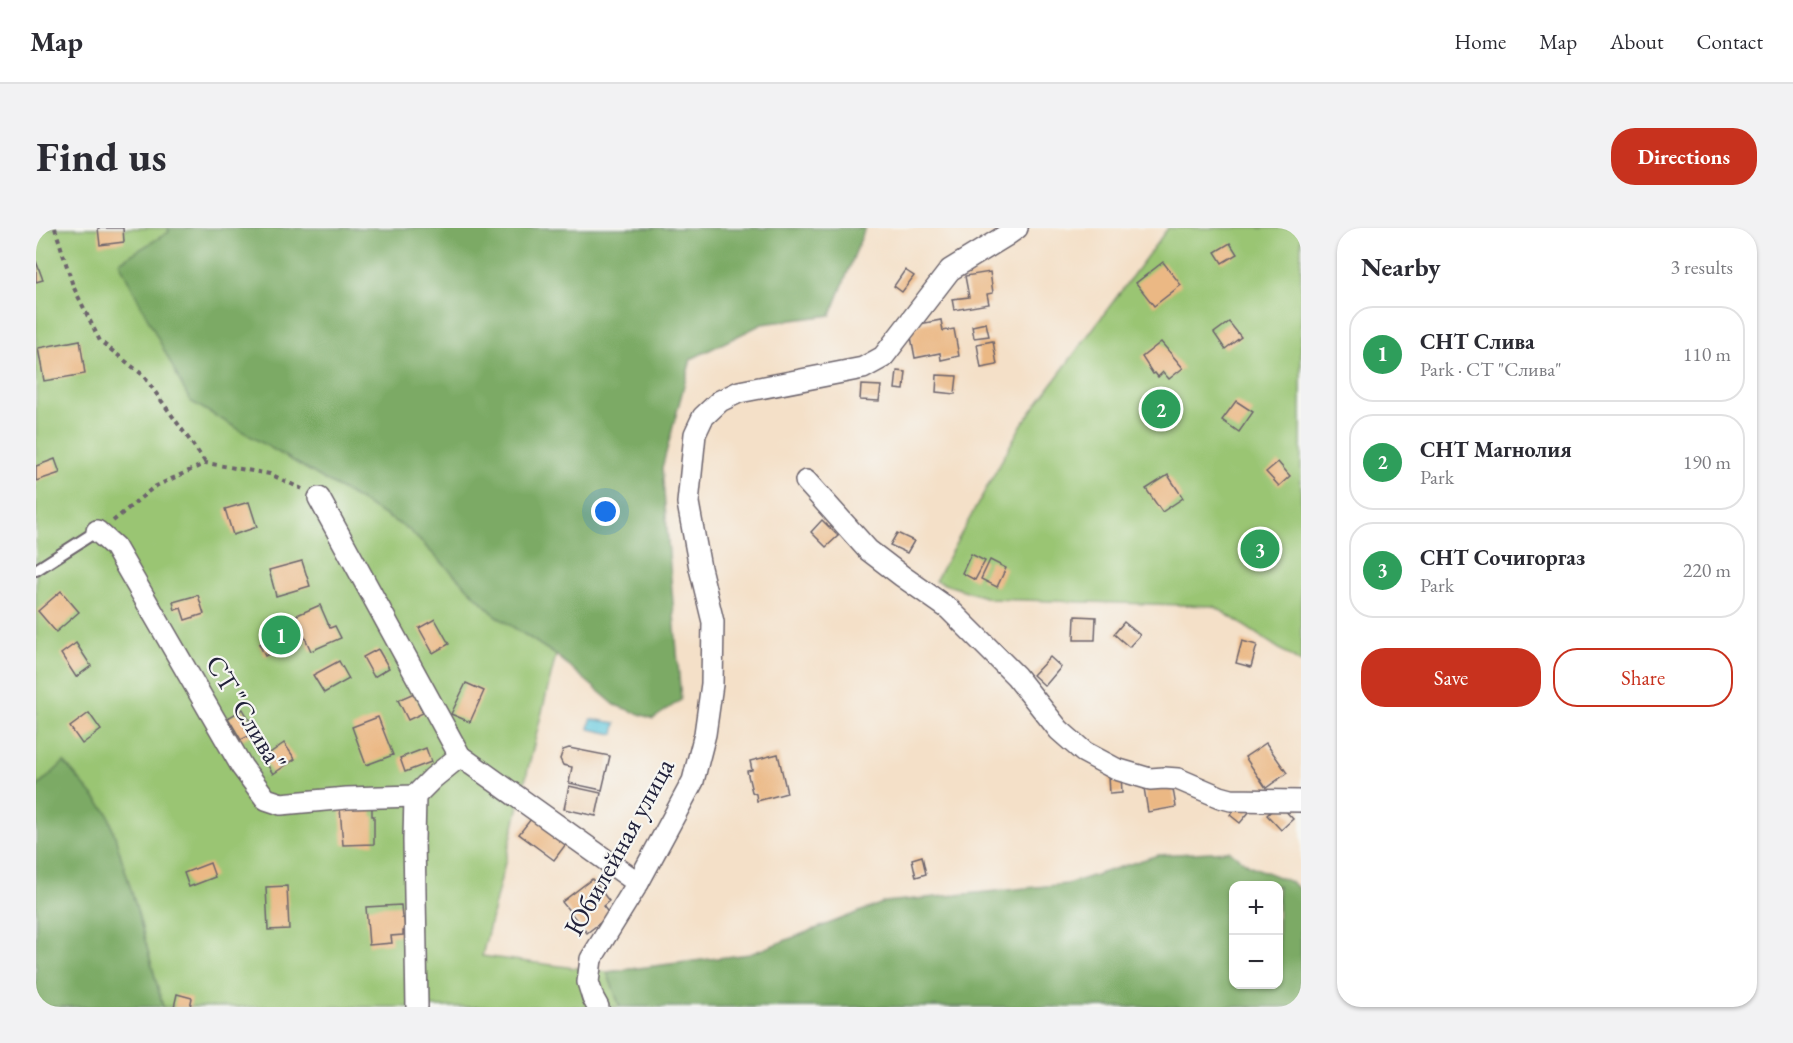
<!DOCTYPE html>
<html lang="en">
<head>
<meta charset="utf-8">
<style>
  :root { --surface:#fff; --page:#f2f2f3; --text:#2b2b33; --muted:#7c7c81; --line:#e1e1e2; --accent:#c8321e }
  body { margin:0; font-family:"EB Garamond",serif; background:var(--page); color:var(--text) }
  .controls { position:absolute; right:18px; bottom:18px; display:grid; overflow:hidden; border-radius:12px; box-shadow:0 2px 4px #0004 }
  .controls button { width:54px; height:54px; display:grid; place-items:center; padding:0; border:0; border-bottom:2px solid var(--line); background:var(--surface); color:var(--text); font:30px sans-serif }
  .you { position:absolute; left:570px; top:284px; width:21px; height:21px; margin:-15px; border:4px solid #fff; border-radius:50%; background:#1a73e8; box-shadow:0 0 0 9px #1a73e833 }
  .badge { display:grid; place-items:center; width:39px; height:39px; border-radius:50%; background:var(--accent); color:#fff; font-size:20px; font-weight:700 }
  .pin { position:absolute; translate:-50% -50%; border:3px solid #fff; box-shadow:0 2px 6px #0006 }
  .list { margin:0; padding:0; list-style:none }
  h2 { display:flex; justify-content:space-between; align-items:center; height:78px; margin:0; padding:0 24px; font-size:26px }
  h2 small { font-size:20px; font-weight:400; color:var(--muted) }
  .list li { display:grid; grid-template-columns:39px 1fr auto; gap:18px; align-items:center; box-sizing:border-box; height:96px; margin:0 12px 12px; padding:0 12px; border:2px solid var(--line); border-radius:24px }
  .list b { display:block; font-size:22px; white-space:nowrap }
  .list p { margin:0; font-size:20px; white-space:nowrap; color:var(--muted) }
  .list em { font-size:20px; font-style:normal; color:var(--muted) }
  .actions { display:flex; gap:12px; padding:18px 24px }
  .actions a { flex:1; padding:14px 0; border:2px solid var(--accent); border-radius:24px; text-align:center; font-size:21px; color:var(--accent) }
  .actions .main { background:var(--accent); color:#fff }
  .map { position:relative; flex:none; width:1265px; height:779px; overflow:hidden; border-radius:24px }
  header { display:flex; align-items:center; gap:36px; box-sizing:border-box; height:84px; padding:0 30px; background:var(--surface); border-bottom:2px solid var(--line) }
  header strong { font-size:28px }
  nav { display:flex; gap:33px; margin-inline-start:auto; font-size:21px }
  .intro { display:flex; align-items:center; justify-content:space-between; box-sizing:border-box; height:144px; padding:0 36px }
  h1 { margin:0; font-size:42px }
  .button { padding:15px 27px; border-radius:24px; background:var(--accent); color:#fff; font-size:21px; font-weight:700 }
  main { display:flex; gap:36px; padding:0 36px }
  aside { flex:1; background:var(--surface); border-radius:24px; box-shadow:0 2px 4px #0004 }
  .map>svg:first-child { display:block }
  .green { fill:#9ac573; stroke:#5e7457; stroke-width:1.5 }
  .forest { fill:#7baa65; stroke:#4e6650; stroke-width:1.5; fill-rule:evenodd }
  .water { fill:#61c8dd; stroke:#42758c; stroke-width:1.5 }
  .building { fill:#ebb884 }
  .lines { fill:none; stroke-linecap:round; stroke-linejoin:round }
  .lane-casing { stroke:#6c646c; stroke-width:14 }
  .street-casing { stroke:#6c646c; stroke-width:24 }
  .path { stroke:#6c646c; stroke-width:4; stroke-dasharray:4.5 4.5; stroke-linecap:butt }
  .lane { stroke:#fff; stroke-width:10 }
  .street { stroke:#fff; stroke-width:21 }
  .labels { text-anchor:middle; stroke-width:4.5; stroke-linejoin:round; paint-order:stroke }
  .street-label { font-size:27px; fill:#22223b; stroke:#f6f6f2 }
</style>
</head>
<body>
<header>
<strong>Map</strong>
<nav><a>Home</a><a>Map</a><a>About</a><a>Contact</a></nav>
</header>
<div class="intro"><h1>Find us</h1><a class="button">Directions</a></div>
<main>
<div class="map">
<svg width="1265" height="779" viewBox="0 0 1265 779">
  <rect width="100%" height="100%" fill="#f6f6f2"/>
  <filter id="ink" filterUnits="userSpaceOnUse"><feTurbulence type="fractalNoise" baseFrequency=".0167" numOctaves="2"/><feDisplacementMap in="SourceGraphic" scale="12" xChannelSelector="R" yChannelSelector="G"/><feConvolveMatrix kernelMatrix="1 2 1 2 8 2 1 2 1" color-interpolation-filters="sRGB"/></filter>
  <filter id="wash" filterUnits="userSpaceOnUse"><feTurbulence type="fractalNoise" baseFrequency=".008" numOctaves="4" result="noise"/><feDisplacementMap in="SourceGraphic" scale="24" xChannelSelector="R" yChannelSelector="G"/><feGaussianBlur stdDeviation="1.35" result="paint"/><feColorMatrix in="noise" values="0 0 0 0 0 0 0 0 0 0 0 0 0 0 0 0 0 1.4 0 .05"/><feComposite in="paint" operator="in"/></filter>
  <g filter="url(#wash)">
    <rect width="100%" height="100%" fill="#f4e0c8"/>
    <g class="green">
      <path d="M0,0h132l132,237 108,64 88,87 60,39 -74,301 125,16 13,35h-457l-26,-97 -29,-97 -44,-50 -28,25z"/>
      <path d="M1132,0h133v435l-87,-57 -223,-7 -56,-18 87,-157z"/>
    </g>
    <g class="forest">
      <path d="M132,0h697l-34,87 -69,9 -71,35 -29,109 19,232 -28,19 -38,-14 -59,-50 -60,-39 -88,-87 -108,-64 -110,-64 -71,-139 50,-30z"/>
      <path d="M28,534l44,51 29,97 26,97h-127v-219z"/>
      <path d="M1193,623l22,15 40,16 10,8v117h-681l-13,-35 143,-18 135,-52 182,-18 91,-29zM1198,658h44v98h-44z"/>
    </g>
    <path class="water" d="M555,491l25,4 -2,11 -25,-5z"/>
    <g id="blocks">
      <g class="building">
        <path d="M62,0h25l1,14 -24,3z"/>
        <path d="M1194,15l7,11 -15,9 -7,-11z"/>
        <path d="M0,33l7,19 -7,2z"/>
        <path d="M1127,34l18,23 -27,21 -18,-23z"/>
        <path d="M869,42l9,6 -12,16 -8,-6z"/>
        <path d="M954,44l3,21 -6,1 2,10 -35,6 -2,-11 17,-2 -4,-21z"/>
        <path d="M905,92l2,11 11,-2 5,27 -18,4 -1,-7 -25,5 -6,-32z"/>
        <path d="M1193,94l12,15 -16,12 -11,-16z"/>
        <path d="M950,95l3,13 -15,2 -2,-12z"/>
        <path d="M44,112l5,34 -41,7 -6,-33z"/>
        <path d="M957,113l4,24 -16,3 -4,-24z"/>
        <path d="M1125,114l22,26 -14,11 -6,-7 -5,5 -3,-4 -2,1 -11,-17z"/>
        <path d="M861,143l9,1 -2,18 -9,-1z"/>
        <path d="M901,147l20,1 -2,18 -19,-2z"/>
        <path d="M825,157l20,1 -2,15 -19,-1z"/>
        <path d="M1200,173l17,11 -14,20 -17,-12z"/>
        <path d="M19,231l5,14 -24,8v-15z"/>
        <path d="M1242,234l12,14 -11,10 -13,-14z"/>
        <path d="M1132,247l15,23 -21,14 -16,-23z"/>
        <path d="M213,274l8,25 -24,8 -8,-26z"/>
        <path d="M786,292l16,16 -12,11 -15,-15z"/>
        <path d="M861,305l17,8 -7,12 -17,-8z"/>
        <path d="M935,326l14,7 -10,19 -13,-7z"/>
        <path d="M954,332l16,8 -9,19 -16,-8z"/>
        <path d="M266,333l8,25 -34,10 -7,-26z"/>
        <path d="M25,363l18,21 -23,20 -18,-21z"/>
        <path d="M162,367l6,19 -19,6 -4,-12 -6,2 -2,-8z"/>
        <path d="M284,377l10,23 5,-2 6,12 -30,13 -16,-35z"/>
        <path d="M1039,388l21,1 -1,23h-21z"/>
        <path d="M399,391l14,25 -16,9 -14,-25z"/>
        <path d="M1088,394l16,13 -11,12 -15,-13z"/>
        <path d="M236,411l5,11 -12,6 -6,-12z"/>
        <path d="M1206,413l15,4 -6,22 -15,-4z"/>
        <path d="M40,415l15,23 -15,11 -15,-23z"/>
        <path d="M342,421l11,19 -15,9 -11,-20z"/>
        <path d="M1014,429l11,10 -16,19 -12,-11z"/>
        <path d="M303,433l10,18 -25,14 -11,-18z"/>
        <path d="M430,455l18,8 -14,31 -19,-8z"/>
        <path d="M378,465l9,20 -15,7 -10,-20z"/>
        <path d="M207,481l13,23 -15,8 -13,-22z"/>
        <path d="M53,485l12,17 -19,14 -12,-17z"/>
        <path d="M342,489l15,38 -27,10 -14,-38z"/>
        <path d="M248,515l11,16 -22,15 -10,-16z"/>
        <path d="M1230,515l21,30 -21,15 -21,-31z"/>
        <path d="M390,520l5,14 -26,10 -5,-14z"/>
        <path d="M533,520l41,8 -8,34 -33,-7 3,-16 -9,-2 -3,-6 3,-9z"/>
        <path d="M742,526l9,39 -30,8 -1,-7 -4,-2 -5,-21 5,-1 -2,-9z"/>
        <path d="M1085,547l1,18 -12,1 -1,-18z"/>
        <path d="M1136,555l4,24 -28,5 -4,-24z"/>
        <path d="M533,558l32,7 -5,23 -32,-7z"/>
        <path d="M1205,575l9,8 -10,12 -10,-8z"/>
        <path d="M1243,576l14,15 -12,11 -14,-15z"/>
        <path d="M336,578v10h2v28l-31,1 -3,-37z"/>
        <path d="M499,586l34,26 -15,20 -35,-26z"/>
        <path d="M886,628l4,18 -10,3 -4,-18z"/>
        <path d="M174,635l5,14 -26,10 -5,-14z"/>
        <path d="M556,651l17,22 -6,5 7,9 -23,18 -25,-31z"/>
        <path d="M251,658l2,43 -21,1 -2,-43z"/>
        <path d="M365,677l1,13h2l1,13h-2v4l-12,1 1,7 -23,2 -3,-38z"/>
        <path d="M141,766l15,4 -2,9h-16z"/>
      </g>
    </g>
  </g>
  <g filter="url(#ink)">
    <use href="#blocks" fill-opacity="0" stroke="#6c646c" stroke-width="1.5"/>
    <g class="lines">
      <defs>
        <path id="lane" d="M0,342l61,-39"/>
        <g id="street">
          <path d="M770,253l62,69 34,26 47,33 67,67 43,54 25,22 32,17 34,10 14,-1 14,1 42,18 11,3 70,1"/>
          <path d="M283,270l141,258 178,127"/>
          <path d="M61,303l18,16 127,220 24,32 15,5 66,-6 68,-2"/>
          <path d="M381,779l-3,-167 1,-44 18,-18 27,-22"/>
          <path d="M562,779l-5,-9 -5,-16 3,-23 47,-76 55,-102 12,-47 7,-50 1,-62 -13,-54 -12,-65 7,-69 8,-17 17,-16 19,-9 124,-24 20,-11 67,-87 57,-35 10,-7"/>
        </g>
      </defs>
      <use href="#lane" class="lane-casing"/>
      <use href="#street" class="street-casing"/>
      <g class="path">
        <path d="M19,0l18,58 27,55 43,34 63,88"/>
        <path d="M77,293l41,-34 52,-24 64,11 32,15"/>
      </g>
      <use href="#lane" class="lane"/>
      <use href="#street" class="street"/>
    </g>
  </g>
  <g class="labels">
    <g class="street-label">
      <text transform="translate(210 485) rotate(59)" y="9">СТ "Слива"</text>
      <text transform="translate(583 619) rotate(-61)" y="9">Юбилейная улица</text>
    </g>
  </g>
</svg>
<div class="controls">
<button>+</button>
<button>−</button>
</div>
<div class="you"></div>
<div class="pin badge" style="left:245px;top:407px;background:#2e9e5b">1</div>
<div class="pin badge" style="left:1125px;top:181px;background:#2e9e5b">2</div>
<div class="pin badge" style="left:1224px;top:321px;background:#2e9e5b">3</div>
</div>
<aside>
<h2>Nearby<small>3 results</small></h2>
<ul class="list">
<li><span class="badge" style="background:#2e9e5b">1</span><div><b>СНТ Слива</b><p>Park · СТ &quot;Слива&quot;</p></div><em>110 m</em></li>
<li><span class="badge" style="background:#2e9e5b">2</span><div><b>СНТ Магнолия</b><p>Park</p></div><em>190 m</em></li>
<li><span class="badge" style="background:#2e9e5b">3</span><div><b>СНТ Сочигоргаз</b><p>Park</p></div><em>220 m</em></li>
</ul>
<div class="actions"><a class="main">Save</a><a>Share</a></div>
</aside>
</main>
</body>
</html>
